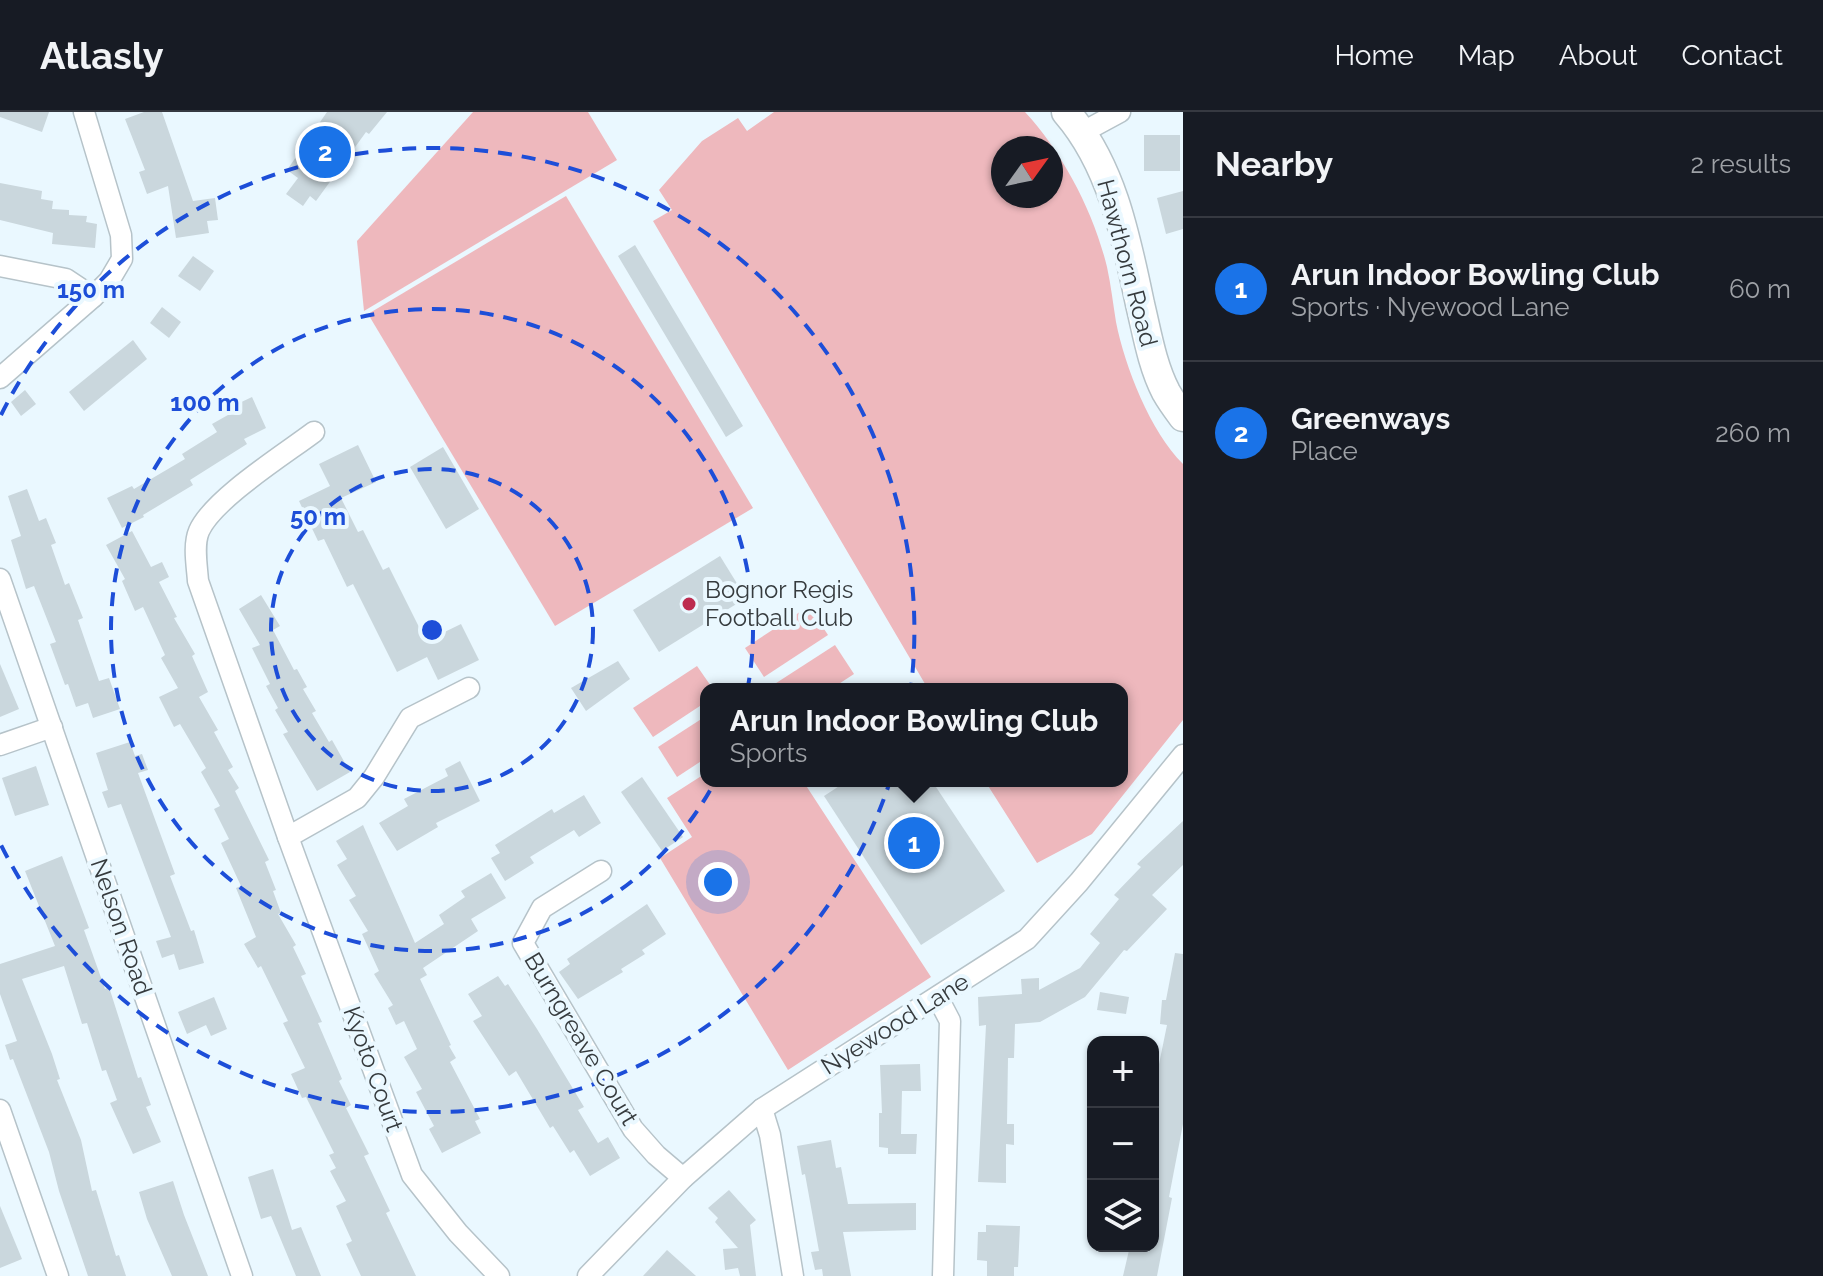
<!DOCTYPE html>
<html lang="en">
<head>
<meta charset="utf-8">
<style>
  :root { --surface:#171b24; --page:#20242c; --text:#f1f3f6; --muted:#9ea1a6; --line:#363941; --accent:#1a73e8 }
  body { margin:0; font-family:Raleway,sans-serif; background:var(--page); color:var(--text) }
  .controls { position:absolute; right:24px; bottom:24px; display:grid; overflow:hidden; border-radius:16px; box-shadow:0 2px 6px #0004 }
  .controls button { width:72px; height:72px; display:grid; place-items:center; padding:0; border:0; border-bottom:2px solid var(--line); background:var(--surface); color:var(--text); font:40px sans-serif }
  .compass { position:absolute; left:991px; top:24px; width:72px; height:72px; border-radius:50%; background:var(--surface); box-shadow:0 2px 6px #0004; rotate:57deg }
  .you { position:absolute; left:718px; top:770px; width:28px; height:28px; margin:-20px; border:6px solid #fff; border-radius:50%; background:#1a73e8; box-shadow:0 0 0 12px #1a73e833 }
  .badge { display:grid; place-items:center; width:52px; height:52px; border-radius:50%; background:var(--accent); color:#fff; font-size:26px; font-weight:700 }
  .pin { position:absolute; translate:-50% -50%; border:4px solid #fff; box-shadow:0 2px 8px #0006 }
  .popup { position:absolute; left:700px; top:571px; width:428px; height:104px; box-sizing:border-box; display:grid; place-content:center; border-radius:16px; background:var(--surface); filter:drop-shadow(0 2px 6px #0005); font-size:26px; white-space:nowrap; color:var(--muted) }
  .popup b { font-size:30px; color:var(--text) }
  .popup::after { content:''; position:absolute; left:50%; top:100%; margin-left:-16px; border:16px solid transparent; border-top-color:var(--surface) }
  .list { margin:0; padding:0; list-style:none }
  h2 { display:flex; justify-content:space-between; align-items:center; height:104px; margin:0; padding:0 32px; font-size:34px }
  h2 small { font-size:26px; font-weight:400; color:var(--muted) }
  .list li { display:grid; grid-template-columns:52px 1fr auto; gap:24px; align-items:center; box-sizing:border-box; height:144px; padding:0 32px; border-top:2px solid var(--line) }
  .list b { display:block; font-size:30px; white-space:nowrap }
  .list p { margin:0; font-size:26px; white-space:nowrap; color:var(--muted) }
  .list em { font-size:26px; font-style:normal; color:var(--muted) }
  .icon { flex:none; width:44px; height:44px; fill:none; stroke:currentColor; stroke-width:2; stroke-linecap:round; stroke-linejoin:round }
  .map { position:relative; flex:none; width:1183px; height:1164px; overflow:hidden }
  header { display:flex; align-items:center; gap:48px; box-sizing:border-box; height:112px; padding:0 40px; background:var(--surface); border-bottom:2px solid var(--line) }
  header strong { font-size:38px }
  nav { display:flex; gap:44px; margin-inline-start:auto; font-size:28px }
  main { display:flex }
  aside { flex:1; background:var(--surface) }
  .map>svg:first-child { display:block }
  .green { fill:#eeb8bd; fill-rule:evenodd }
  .building { fill:#cad7dd }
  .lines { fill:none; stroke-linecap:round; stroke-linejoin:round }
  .street-casing { stroke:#b6c3c9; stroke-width:23 }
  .secondary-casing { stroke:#b6c3c9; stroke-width:31 }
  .street { stroke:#fff; stroke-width:20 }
  .secondary { stroke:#fff; stroke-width:28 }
  .ring { fill:none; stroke:#1d4ed8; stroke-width:4; stroke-dasharray:14 10 }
  .poi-dot { fill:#bd2c4f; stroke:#eaf8ff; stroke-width:3 }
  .labels { text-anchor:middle; stroke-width:8; stroke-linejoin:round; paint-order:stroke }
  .street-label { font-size:24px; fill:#363b3e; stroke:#eaf8ff }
  .poi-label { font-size:24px; fill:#363b3e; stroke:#eaf8ff; text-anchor:start }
  .centre { fill:#1d4ed8; stroke:#eaf8ff; stroke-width:4 }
  .ring-label { font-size:24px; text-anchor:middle; font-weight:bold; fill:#1d4ed8; stroke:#eaf8ff; stroke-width:8; stroke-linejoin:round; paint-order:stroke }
</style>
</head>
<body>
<header>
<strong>Atlasly</strong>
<nav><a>Home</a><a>Map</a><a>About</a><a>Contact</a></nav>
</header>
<main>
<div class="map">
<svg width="1183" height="1164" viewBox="0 0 1183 1164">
  <rect width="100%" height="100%" fill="#eaf8ff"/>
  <g class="green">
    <path d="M473,0h115l29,48 -253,151 -7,-70z"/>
    <path d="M774,0h251c38,41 69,101 82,155 4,18 6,37 9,55 9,45 34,109 67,142v256l-91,114 -55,29 -52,-82h137v-92h-194l-275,-468 19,-11 -13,-20 43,-49 36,-23 9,13zM1003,36h48v48h-48z"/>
    <path d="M566,84l187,312 -198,118 -187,-312z"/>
    <path d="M809,494l19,29 -64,42 -19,-29z"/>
    <path d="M835,533l19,29 -23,15h-59l-2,-2z"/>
    <path d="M697,554l16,23h-7v13l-53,35 -20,-29z"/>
    <path d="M706,604v42l-29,19 -19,-30z"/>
    <path d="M706,661v8h97l128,196 -143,93 -128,-212 32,-21 -25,-39z"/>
  </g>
  <g class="building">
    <path d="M0,0h49l-7,20 -42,-15z"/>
    <path d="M144,0h18l31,89 22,-3 3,22 -11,1 2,12 -33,5 -8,-52 -21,8 -8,-22 6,-2 -20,-51z"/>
    <path d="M327,0h60l-18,22 -3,-2 -50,69 -6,-5 -7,10 -17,-12 12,-16 -11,-8z"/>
    <rect x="1144" y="23" width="36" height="36"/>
    <path d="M0,71l42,8 -1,8 12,2 -1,8 17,1v5l18,1 -1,6 11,2 -2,24 -43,-4 1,-11 -53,-13z"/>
    <path d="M1183,79v38l-17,5 -9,-36z"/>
    <path d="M635,133l108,181 -17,11 -108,-181z"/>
    <path d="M193,144l21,15 -14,20 -22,-15z"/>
    <path d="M162,195l19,15 -12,16 -19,-15z"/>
    <path d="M133,228l14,19 -63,52 -15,-19z"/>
    <path d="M25,278l11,14 -15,12 -10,-14z"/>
    <path d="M252,285l14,31 -22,11 3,5 -57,36 3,5 -50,30 1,2 -22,11 -15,-30 25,-12 2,3 51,-30 -3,-5 35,-22 -5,-8 23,-13 -2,-5z"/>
    <path d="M358,333l18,37 -35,16 17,34 5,-2 20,40 6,-3 37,74 35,-17 18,36 -41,20 -11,-23 -30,15 -44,-88 -6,3 -23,-48 -6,2 -19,-40 31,-15 -11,-22z"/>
    <path d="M443,335l36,62 -33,20 -36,-62z"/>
    <path d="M27,377l12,32 7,-3 10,25 -5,2 14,40 4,-2 14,35 -5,2 21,61 10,-3 11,31 -27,9 -5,-15 -12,4 -8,-23 -3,1 -15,-41 6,-2 -22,-56 -8,3 -15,-49 10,-4 -13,-40z"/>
    <path d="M132,419l19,36 11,-5 7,15 -10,5 18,35 -3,1 21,36 -3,2 16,36 -9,5 19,33 -4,2 19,35 -5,3 11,18 -4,3 34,69 -4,2 11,28 -3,1 8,22 -3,1 18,31 -3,2 13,27 -5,2 21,46 -4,1 24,56 -3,2 12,24 -5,3 23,46 -5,2 26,55 -4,2 30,63h-55l-15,-32 6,-3 -16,-35 10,-5 -16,-30 6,-3 -7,-13 5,-2 -28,-56 -4,1 -11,-24 14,-6 -22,-45 5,-2 -27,-55 -3,2 -14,-24 12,-7 -20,-49 5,-2 -20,-43 8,-4 -15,-30 6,-3 -19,-34 5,-4 -26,-44 -6,3 -15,-30 19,-9 -17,-30 4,-3 -22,-48 -8,4 -13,-30 3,-2 -19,-34z"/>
    <path d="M720,444l26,42 -87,54 -26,-42z"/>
    <path d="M261,483l19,31 -7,4 21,40 3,-1 10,18 -4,2 13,22 -4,2 17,29 3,-2 18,32 -33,19 -34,-57 5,-2 -13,-22 3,-2 -12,-22 4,-2 -18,-36 8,-3 -21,-36z"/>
    <path d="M618,549l12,18 -44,32 -15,-23z"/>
    <path d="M0,552l19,45 -19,8z"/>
    <path d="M130,630l5,14 7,-2 6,16 -10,3 37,101 -5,2 21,55 3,-1 10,33 -25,7 -5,-16 -12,4 -6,-17 15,-4 -50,-133 -13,4 -6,-16 6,-2 -12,-37z"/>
    <path d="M460,649l20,40 -44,22 2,4 -41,24 -18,-28 29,-17 -4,-7 44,-23 -3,-7z"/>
    <path d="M36,654l13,39 -34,11 -13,-38z"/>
    <path d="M642,665l41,60 -21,14 -41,-59z"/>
    <path d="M847,669h85l73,110 -84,54 -97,-149z"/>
    <path d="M584,683l17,28 -22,14 -5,-7 -44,27 4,6 -29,18 -14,-23 9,-5 -5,-8 57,-36 2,4z"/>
    <path d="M1183,709v44l-31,30 15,14 -40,42 -3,-1 -39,47 -45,25 -25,2 -1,34h-6l-1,66h7v21l-8,-1v39l-28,-1 8,-157 -7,1 -1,-29 44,-3 -1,-15 18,-1v12l41,-22 20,-25 -10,-9 29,-35 -5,-4 27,-28 -4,-3z"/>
    <path d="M363,713l52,118 29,-19 -5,-9 26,-18 -4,-6 30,-18 15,25 -35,21 7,12 -55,37 4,7 -7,4 31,66 -2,1 7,12 -6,4 30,57 -5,2 6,12 -39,20 -13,-24 5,-3 -18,-34 6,-3 -18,-32 13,-8 -13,-28 -8,4 -8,-17 5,-3 -19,-31 5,-3 -17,-37 6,-3 -19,-31 7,-4 -19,-31 10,-6 -11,-18z"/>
    <path d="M62,744l27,72 -5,2 21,59 4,-2 29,91 3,-1 10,28 -5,2 15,35 -28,12 -23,-51 7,-3 -11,-30 -4,1 -15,-48 -5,1 -18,-58 -42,13 30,75 8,25 -3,1 24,60 11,51 4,-1 20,66 3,-1 7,21h-38l-29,-85 -10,-39 -36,-93 -3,1 -5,-15 12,-4 -17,-47v-30l55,-18 -30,-75z"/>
    <path d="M647,792l19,30 -24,16 3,4 -24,15 2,3 -45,27 -19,-27 11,-8 -3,-5z"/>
    <path d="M1175,841l8,1v170l-14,73 3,1 -15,78h-34l7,-30h23v-125l4,-27 -4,-1v-25l5,1 9,-44 -7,-1 2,-24h4z"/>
    <path d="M498,864l7,10 3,-2 29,45 47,78 -6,3 20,33 10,-6 12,21 -30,18 -16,-26 -4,3 -17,-27 -3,2 -34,-57 -7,5 -36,-55 9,-5 -14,-22z"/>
    <path d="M1100,880l29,5 -3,17 -29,-4z"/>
    <path d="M214,885l13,32 -16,7 -5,-11 -19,9 -9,-22z"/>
    <path d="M920,952l1,27h-19l-1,43h16l-1,20h-28v-6l-9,-1v-34h3l-2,-48z"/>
    <path d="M831,1028l5,28 5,-1 7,37 68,-1v27l-73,2 8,44h-28l-1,-7 -7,1 -4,-18 8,-1 -14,-77 -3,1 -5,-29z"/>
    <path d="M273,1057l19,61 9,-3 20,49h-25l-25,-60 -10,3 -13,-42z"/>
    <path d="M173,1069l11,34 24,61h-36l-25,-57 -8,-27z"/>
    <path d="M729,1078l27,30 -6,5 6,51h-16l-2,-8 -13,2 -2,-21 15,-1 -23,-26 3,-4 -10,-10z"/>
    <path d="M0,1094l22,53 -22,9z"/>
    <path d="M986,1113l34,1 -2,41h-4v9h-27v-15l-10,-1 1,-28h8z"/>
    <path d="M667,1138l29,26h-53z"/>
  </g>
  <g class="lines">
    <defs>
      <g id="street">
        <path d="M1083,20l37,-20"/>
        <path d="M0,154l66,13 27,18"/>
        <path d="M0,266l93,-81 16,-16 13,-22 -1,-24 -37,-123"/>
        <path d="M314,320c-29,22 -101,67 -115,99 -6,14 -2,35 -1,50l90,256 124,338 46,58 41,43"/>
        <path d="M0,467l242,697"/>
        <path d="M0,633l52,-18"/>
        <path d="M288,725l69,-39 17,-21 36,-59 59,-30"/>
        <path d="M601,759l-59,37 -19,35 110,186 23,26 27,23"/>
        <path d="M938,886l12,23 -7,255"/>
        <path d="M762,997l8,26 23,141"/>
        <path d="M0,998l58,166"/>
        <path d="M588,1164l95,-98 79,-69 265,-170 52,-57 104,-127"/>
      </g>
      <path id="secondary" d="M1066,0c46,53 60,125 74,192 7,29 12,61 26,88 5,9 11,17 17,25"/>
    </defs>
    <use href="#street" class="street-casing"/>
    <use href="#secondary" class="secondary-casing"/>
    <use href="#street" class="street"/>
    <use href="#secondary" class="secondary"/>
  </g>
  <g class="ring">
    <circle cx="432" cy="518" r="161"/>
    <circle cx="432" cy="518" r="321"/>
    <path d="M1 303A482 482 0 1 1 1 733"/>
  </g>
  <circle class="poi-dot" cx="689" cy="492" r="8"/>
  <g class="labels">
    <g class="street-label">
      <text transform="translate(1127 151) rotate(75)" y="8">Hawthorn Road</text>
      <text transform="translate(121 815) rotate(71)" y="8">Nelson Road</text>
      <text transform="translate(895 912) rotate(-32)" y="8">Nyewood Lane</text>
      <text transform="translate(581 927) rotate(59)" y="8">Burngreave Court</text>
      <text transform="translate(373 957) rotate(70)" y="8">Kyoto Court</text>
    </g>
    <g class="poi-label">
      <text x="705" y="486">Bognor Regis<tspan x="705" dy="28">Football Club</tspan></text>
    </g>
  </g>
  <circle cx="432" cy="518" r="12" class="centre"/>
  <g class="ring-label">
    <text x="91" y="186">150 m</text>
    <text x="205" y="299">100 m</text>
    <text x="318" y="413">50 m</text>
  </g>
</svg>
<div class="controls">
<button>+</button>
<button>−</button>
<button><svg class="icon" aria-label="layers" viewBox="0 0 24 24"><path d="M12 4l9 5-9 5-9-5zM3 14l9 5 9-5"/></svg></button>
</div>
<svg class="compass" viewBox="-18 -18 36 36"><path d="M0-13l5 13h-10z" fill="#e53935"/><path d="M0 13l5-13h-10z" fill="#9ea1a6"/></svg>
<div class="you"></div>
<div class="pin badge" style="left:914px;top:731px">1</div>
<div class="popup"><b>Arun Indoor Bowling Club</b>Sports</div>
<div class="pin badge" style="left:325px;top:40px">2</div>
</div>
<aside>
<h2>Nearby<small>2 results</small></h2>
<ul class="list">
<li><span class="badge">1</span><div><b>Arun Indoor Bowling Club</b><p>Sports · Nyewood Lane</p></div><em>60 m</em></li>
<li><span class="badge">2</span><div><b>Greenways</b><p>Place</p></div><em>260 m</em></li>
</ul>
</aside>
</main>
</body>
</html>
